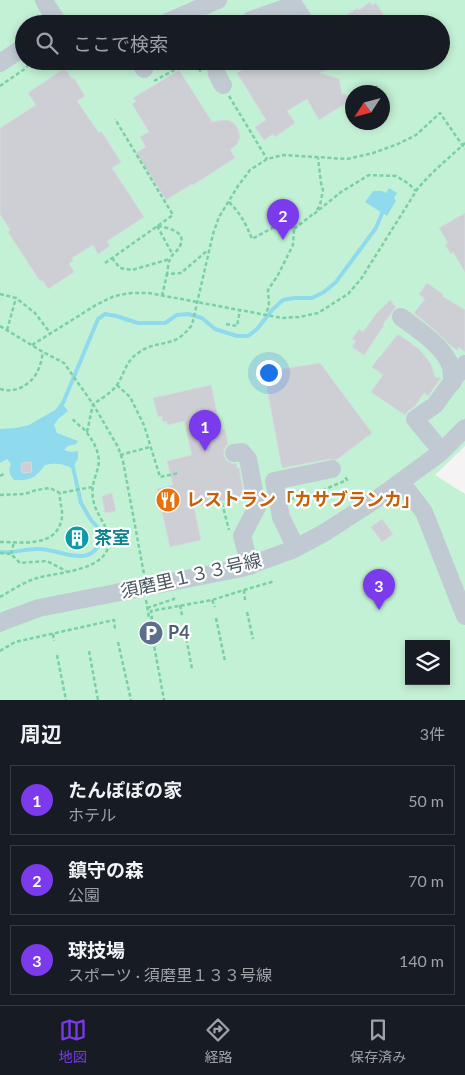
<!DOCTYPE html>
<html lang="ja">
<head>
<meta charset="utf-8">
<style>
  :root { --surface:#171b24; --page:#242831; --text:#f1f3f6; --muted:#9ea1a6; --line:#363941; --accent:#7c3aed }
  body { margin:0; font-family:Lato,"Noto Sans JP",sans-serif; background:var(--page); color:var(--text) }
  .controls { position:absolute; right:15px; bottom:15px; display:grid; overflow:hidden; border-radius:0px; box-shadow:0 2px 8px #0003 }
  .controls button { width:45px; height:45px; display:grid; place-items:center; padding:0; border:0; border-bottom:1px solid var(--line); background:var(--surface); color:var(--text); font:25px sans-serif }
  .compass { position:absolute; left:345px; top:85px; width:45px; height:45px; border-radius:50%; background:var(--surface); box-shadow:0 2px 8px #0003; rotate:234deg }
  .you { position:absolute; left:268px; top:372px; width:18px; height:18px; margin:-12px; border:4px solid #fff; border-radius:50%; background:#1a73e8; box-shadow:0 0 0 8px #1a73e833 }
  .badge { display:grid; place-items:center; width:32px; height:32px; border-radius:50%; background:var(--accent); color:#fff; font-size:16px; font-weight:700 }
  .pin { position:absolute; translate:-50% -41px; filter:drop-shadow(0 1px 2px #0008) }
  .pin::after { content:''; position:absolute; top:26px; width:18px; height:15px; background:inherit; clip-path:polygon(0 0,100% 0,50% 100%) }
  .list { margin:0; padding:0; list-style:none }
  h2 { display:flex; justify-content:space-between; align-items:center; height:65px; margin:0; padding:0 20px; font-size:21px }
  h2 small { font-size:16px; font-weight:400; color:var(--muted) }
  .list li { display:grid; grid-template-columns:32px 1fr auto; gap:15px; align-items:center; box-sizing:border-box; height:70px; margin:0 10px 10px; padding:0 10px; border:1px solid var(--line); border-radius:0px }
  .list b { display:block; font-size:19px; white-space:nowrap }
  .list p { margin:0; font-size:16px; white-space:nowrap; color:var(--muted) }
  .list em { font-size:16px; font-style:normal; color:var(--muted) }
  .icon { flex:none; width:28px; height:28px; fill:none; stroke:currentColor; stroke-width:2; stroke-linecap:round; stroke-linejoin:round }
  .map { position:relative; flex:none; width:465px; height:700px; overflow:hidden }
  .search { position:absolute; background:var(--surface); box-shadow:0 2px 8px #0003; left:15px; right:15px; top:15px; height:55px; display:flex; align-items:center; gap:12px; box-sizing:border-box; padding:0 18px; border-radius:28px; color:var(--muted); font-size:19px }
  .sheet { height:305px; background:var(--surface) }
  nav { display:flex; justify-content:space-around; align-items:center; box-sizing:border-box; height:70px; border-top:1px solid var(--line); background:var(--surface); font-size:14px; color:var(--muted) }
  nav a { display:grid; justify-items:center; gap:2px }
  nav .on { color:var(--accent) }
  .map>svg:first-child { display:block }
  .green { fill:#c3f1d5; fill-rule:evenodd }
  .water { fill:#90daee }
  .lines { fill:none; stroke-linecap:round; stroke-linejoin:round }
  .stream { stroke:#90daee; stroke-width:4 }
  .building { fill:#cdcfd5; stroke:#d7d9de }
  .path { stroke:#7ad0a6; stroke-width:2.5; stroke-dasharray:4 2.5; stroke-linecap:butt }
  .minor { stroke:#c1cad2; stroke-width:18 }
  .labels { text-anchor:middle; stroke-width:4.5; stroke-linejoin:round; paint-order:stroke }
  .food-label { font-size:18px; font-weight:bold; fill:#c56008; stroke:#fff; text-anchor:start }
  .culture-label { font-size:18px; font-weight:bold; fill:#0d838f; stroke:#fff; text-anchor:start }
  .street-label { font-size:18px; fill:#4a5661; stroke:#fff }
  .service-label { font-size:18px; font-weight:bold; fill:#4e5e75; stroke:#fff; text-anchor:start }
</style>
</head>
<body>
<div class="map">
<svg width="465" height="700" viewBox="0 0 465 700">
  <rect width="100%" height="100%" fill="#f5f3f3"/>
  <path class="green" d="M0,0h465v446l-30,29 30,19v206h-465zM24,24h417v37h-417zM352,92h30v30h-30zM409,644h37v37h-37z"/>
  <g class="water">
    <path d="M389,188l8,5 -3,5 2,3 -9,15 -22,-14 8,-11h9l4,2z"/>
    <path d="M61,402l7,9 -10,8 -4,6 3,8 21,8 -2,3 -8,2 -4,4 7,2 7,-1v8l-5,8 -2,1c-9,-5 -16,-5 -26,-3 -9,12 -14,16 -31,15 -5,-6 -6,-9 -3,-16l-4,-5 -7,4v-34l16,-1 13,-3 26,-15z"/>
  </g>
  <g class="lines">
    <g class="stream">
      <path d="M63,403l35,-84 7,-5 11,2 22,7h27l12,-8 11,-1 14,4 13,11 22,7h11l9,-7 16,-20 10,-9 11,-2h18l12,-6 12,-10 40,-54 7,-17"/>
      <path d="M0,552c13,2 26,-4 39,-3 26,1 55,23 64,-16l-12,-13 -10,-17 -8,-36"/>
    </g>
  </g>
  <g class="building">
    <path d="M370,2l2,3 4,-2 13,21h-57l26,-16 1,2z"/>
    <path d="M257,61h83l-20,12 19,6 3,15h3l3,3v5l-29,18 -12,-21 -20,12 8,12 -20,14 -2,-3 -9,6 -9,-13 11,-7 -29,-47z"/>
    <path d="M62,70l2,1 2,-1 6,9 2,-1 11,18 -8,5 22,32 2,-2 20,31 -9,6 32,49 -37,24 3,5 -12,8 -5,-9 -21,13 1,3 -4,2 5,9 -26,17 -6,-9 -2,1 -32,-49 2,-2 -10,-16v-86l36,-23 -8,-12z"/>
    <path d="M179,70l33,52 11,-2h5l6,3 4,6 2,8 -3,7 -7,6 5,8 -42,27 -1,-1 -26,16 -30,-47 10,-6 -6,-10 9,-5 -17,-28 4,-3 -3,-3z"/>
    <path d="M465,213v59l-12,-20 -2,2 -6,-9 3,-2 -9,-15z"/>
    <path d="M427,283l16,11 -1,2 23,14v42l-6,-5 -2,3 -6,-4 -15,-15 -22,-18 11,-14 -6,-5z"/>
    <path d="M390,300l6,7 -13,17 1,1 -20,30 -12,-8 4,-6 -4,-2 7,-10 4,3 13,-18z"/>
    <path d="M398,334l21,15 12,15 4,13 6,1 -13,18 -4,-3 -9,13 -6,4 -4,5 -34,-23 12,-17 -11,-8 7,-10h1z"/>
    <path d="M320,363l52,70 -36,27 -6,-1 -48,9 -18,-96z"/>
    <path d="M211,385l10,45 4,-1 3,15 -4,5v6l2,5 7,4 3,-1 1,5h2l5,28 -50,11 7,33 -31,7 -13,-58 16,-4 -6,-24 25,-6 -8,-34 -17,4v-4l-4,1 -1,-6 -4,1 -5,-19z"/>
    <path d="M31,462l1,10 -10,1 -1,-10z"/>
    <path d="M112,493l4,18 -11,2 -3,-17z"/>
    <path d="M382,519l11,15 -11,8 -11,-15z"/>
    <path d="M75,528l13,6 -8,17 -15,-7 6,-13 2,1z"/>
  </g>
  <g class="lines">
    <g class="path">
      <path d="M154,81l35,-19 7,2 5,8"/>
      <path d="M0,86l26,-18 3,-5"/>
      <path d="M229,96l38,63"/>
      <path d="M229,202c12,12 17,22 23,37l20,-11 15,-3 7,4 -1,16 -15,30 -10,15 1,14 -3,11"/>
      <path d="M317,210l3,-5 3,-15 -2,-7 -3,-25"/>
      <path d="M314,214l27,-22 28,-17 27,1 13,8 7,7"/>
      <path d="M157,226l16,29"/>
      <path d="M158,226c10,2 29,5 22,20 -2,5 -8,8 -10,13 -2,4 -2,10 -3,15l14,-1 27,-23"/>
      <path d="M294,229l19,-15"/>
      <path d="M112,258l8,10 12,2 38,-11"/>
      <path d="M105,263l68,-48 -58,-96"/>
      <path d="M0,294l16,4 19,15 16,21"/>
      <path d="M162,296l5,-22"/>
      <path d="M226,324l11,2 3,-16"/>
      <path d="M0,326l43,26 21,11 29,41 25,43 5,14 21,113"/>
      <path d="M7,330l9,-32"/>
      <path d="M32,345l64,-40 18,-9 17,-3h18l133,25 17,-1 19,-4 30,-19 13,-15 57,-91 14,-15 33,-30"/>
      <path d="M117,385l13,12 14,28 16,52 19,-4"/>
      <path d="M0,389c16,5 33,-5 39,-21 2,-5 3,-11 4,-16"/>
      <path d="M87,432l6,-28c8,-5 18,-11 24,-19 8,-12 8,-23 21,-32 12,-9 24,-8 37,-13 7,-3 12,-9 17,-15l21,-91 6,-17 19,-31 12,-16 17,-11 16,-4 64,4 26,-6 25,-9 18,-9 24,-22 25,36"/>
      <path d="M120,455l30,-8"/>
      <path d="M0,476l4,-2"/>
      <path d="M0,495l25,-1 11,-4 14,-2 10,5 32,-6"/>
      <path d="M291,499l27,-7 29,-12 -3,-5"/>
      <path d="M222,503l7,27"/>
      <path d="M0,542c23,0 58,6 62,-25 1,-8 -3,-15 -2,-24"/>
      <path d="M0,553l11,1 9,9 27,-2 19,10"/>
      <path d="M11,554l3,-12"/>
      <path d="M244,590l1,10"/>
      <path d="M0,597c12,-7 24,-15 37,-19 21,-6 73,-7 72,-38 -1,-16 -15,-27 -16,-42 -2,-11 2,-20 5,-30 3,-12 -3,-25 -11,-35 -4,-6 -10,-8 -16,-16"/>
      <path d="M146,600l3,18h3l-1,-7 61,-11 32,-10 31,-9"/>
      <path d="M212,600l3,7"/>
      <path d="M180,605l2,10"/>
      <path d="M147,608l27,-9v-2"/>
      <path d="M247,612l6,27"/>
      <path d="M216,618l9,43"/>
      <path d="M184,626l8,43"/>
      <path d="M53,634l1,7"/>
      <path d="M152,634l12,66"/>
      <path d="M118,642l13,58"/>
      <path d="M0,651l15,-9 99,-22 1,9"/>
      <path d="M89,651l9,49"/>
      <path d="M57,655l9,45"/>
    </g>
    <g class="minor">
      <path d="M44,0l3,6 12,18"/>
      <path d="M294,5l11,17 -2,2"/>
      <path d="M163,24l55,-24"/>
      <path d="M247,24l4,-4 43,-15 -2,-5"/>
      <path d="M139,61l5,8"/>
      <path d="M219,61c-6,9 -1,16 4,24"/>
      <path d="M0,63l24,-16"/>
      <path d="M401,317c17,13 43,29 50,50 1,5 1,11 1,16"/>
      <path d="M434,442l-19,-23 20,-14 30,-41"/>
      <path d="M234,453l8,-1 6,7 9,48 -15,29 8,30"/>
      <path d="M401,482l23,30 41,104"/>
      <path d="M296,548l-15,-31 -7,-36 58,-12"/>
      <path d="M0,623l6,-3 33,-12 203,-40 50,-18 32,-17 60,-39 56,-41 25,-25"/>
    </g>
  </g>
  <defs>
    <symbol id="restaurant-disc" viewBox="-11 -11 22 22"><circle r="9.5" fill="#e8710a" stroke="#fff"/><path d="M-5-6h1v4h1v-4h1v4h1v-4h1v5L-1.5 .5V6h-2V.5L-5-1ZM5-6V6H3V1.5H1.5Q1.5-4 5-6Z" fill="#fff"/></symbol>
    <symbol id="building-disc" viewBox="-11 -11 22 22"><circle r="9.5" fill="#0f9aa8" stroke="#fff"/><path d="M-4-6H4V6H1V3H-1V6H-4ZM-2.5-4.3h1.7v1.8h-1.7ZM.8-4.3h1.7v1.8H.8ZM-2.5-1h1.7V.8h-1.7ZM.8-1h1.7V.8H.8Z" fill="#fff"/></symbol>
    <symbol id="parking-disc" viewBox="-11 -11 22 22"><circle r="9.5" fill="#5c6f8a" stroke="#fff"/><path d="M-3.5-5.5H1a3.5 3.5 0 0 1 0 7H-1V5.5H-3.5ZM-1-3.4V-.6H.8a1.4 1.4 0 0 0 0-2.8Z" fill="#fff"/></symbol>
  </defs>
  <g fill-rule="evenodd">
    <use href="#restaurant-disc" x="154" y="486" width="28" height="28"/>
    <use href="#building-disc" x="63" y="524" width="28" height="28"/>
    <use href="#parking-disc" x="137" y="619" width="28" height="28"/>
  </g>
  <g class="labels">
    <g class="food-label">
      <text x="186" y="506">レストラン「カサブランカ」</text>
    </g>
    <g class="culture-label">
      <text x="94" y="544">茶室</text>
    </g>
    <g class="street-label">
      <text transform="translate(191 576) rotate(-13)" y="6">須磨里１３３号線</text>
    </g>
    <g class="service-label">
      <text x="168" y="639">P4</text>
    </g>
  </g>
</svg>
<div class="controls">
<button><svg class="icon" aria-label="layers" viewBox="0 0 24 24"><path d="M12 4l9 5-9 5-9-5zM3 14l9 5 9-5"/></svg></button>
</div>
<svg class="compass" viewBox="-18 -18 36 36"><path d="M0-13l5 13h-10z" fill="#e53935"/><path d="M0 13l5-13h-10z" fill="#9ea1a6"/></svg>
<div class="you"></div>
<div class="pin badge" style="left:205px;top:451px">1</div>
<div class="pin badge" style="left:283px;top:240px">2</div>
<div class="pin badge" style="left:379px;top:610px">3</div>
<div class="search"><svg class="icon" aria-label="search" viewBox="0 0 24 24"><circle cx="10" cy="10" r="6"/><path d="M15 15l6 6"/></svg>ここで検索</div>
</div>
<section class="sheet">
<h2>周辺<small>3件</small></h2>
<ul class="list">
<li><span class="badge">1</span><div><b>たんぽぽの家</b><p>ホテル</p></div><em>50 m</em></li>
<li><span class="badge">2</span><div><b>鎮守の森</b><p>公園</p></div><em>70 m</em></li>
<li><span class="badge">3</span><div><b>球技場</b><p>スポーツ · 須磨里１３３号線</p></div><em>140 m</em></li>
</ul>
</section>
<nav>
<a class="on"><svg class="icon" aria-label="map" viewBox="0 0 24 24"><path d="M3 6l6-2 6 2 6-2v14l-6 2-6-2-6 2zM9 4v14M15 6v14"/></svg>地図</a>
<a><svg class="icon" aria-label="directions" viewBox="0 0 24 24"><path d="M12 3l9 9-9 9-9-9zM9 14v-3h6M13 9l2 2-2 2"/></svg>経路</a>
<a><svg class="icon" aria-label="saved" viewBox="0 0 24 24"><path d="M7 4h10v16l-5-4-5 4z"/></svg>保存済み</a>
</nav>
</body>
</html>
